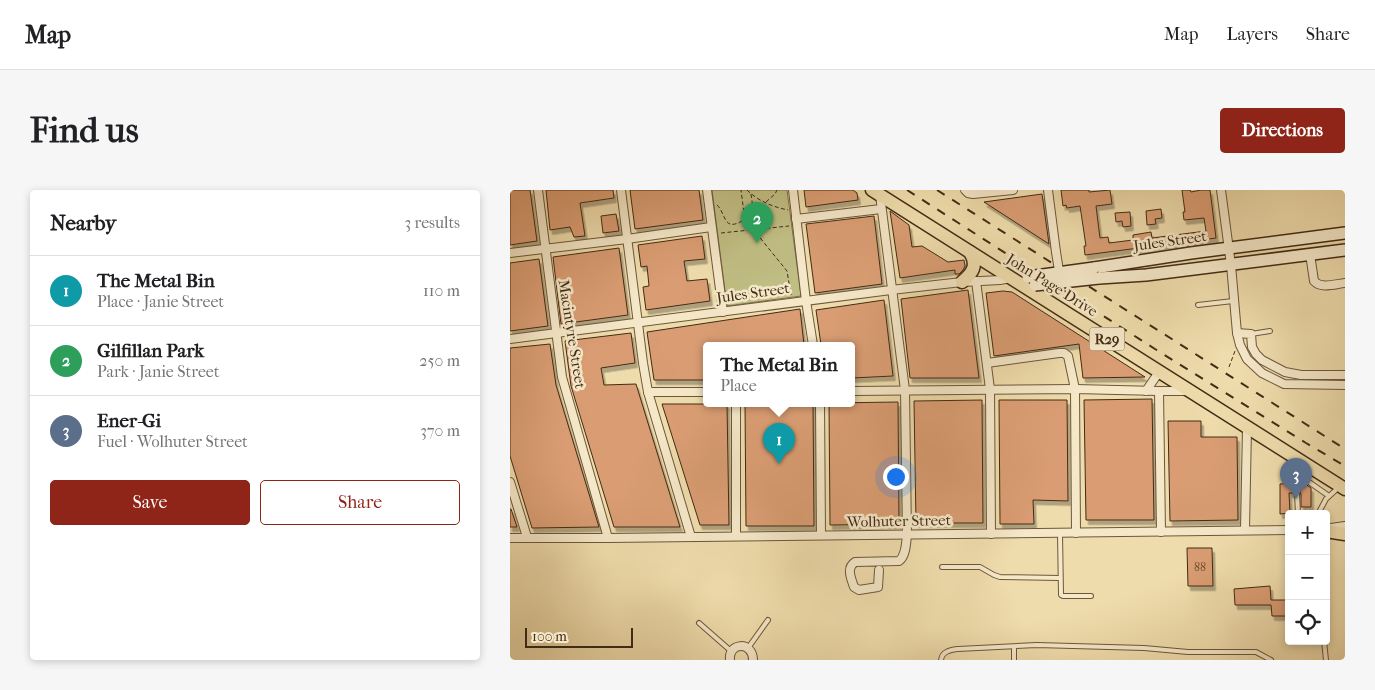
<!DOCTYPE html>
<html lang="en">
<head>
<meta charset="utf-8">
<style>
  :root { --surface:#fff; --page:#f6f6f6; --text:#202124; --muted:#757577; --line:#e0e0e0; --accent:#8f2418 }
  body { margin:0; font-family:"IM FELL French Canon",serif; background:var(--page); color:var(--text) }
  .controls { position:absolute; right:15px; bottom:15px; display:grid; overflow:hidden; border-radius:5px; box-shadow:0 2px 8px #0003 }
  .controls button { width:45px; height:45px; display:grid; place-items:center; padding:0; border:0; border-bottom:1px solid var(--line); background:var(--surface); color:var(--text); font:25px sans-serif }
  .scale { position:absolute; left:15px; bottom:12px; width:108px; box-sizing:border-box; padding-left:5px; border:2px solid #422b14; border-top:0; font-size:14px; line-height:18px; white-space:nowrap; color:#422b14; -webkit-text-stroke:4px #f5e8c9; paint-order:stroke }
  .you { position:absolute; left:385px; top:286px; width:18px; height:18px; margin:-12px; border:4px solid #fff; border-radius:50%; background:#1a73e8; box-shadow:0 0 0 8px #1a73e833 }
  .badge { display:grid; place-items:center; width:32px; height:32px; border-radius:50%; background:var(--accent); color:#fff; font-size:16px; font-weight:700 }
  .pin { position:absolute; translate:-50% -41px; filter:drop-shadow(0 1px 2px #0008) }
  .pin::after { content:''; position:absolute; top:26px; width:18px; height:15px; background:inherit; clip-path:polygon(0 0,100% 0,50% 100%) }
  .popup { position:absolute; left:193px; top:152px; width:152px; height:65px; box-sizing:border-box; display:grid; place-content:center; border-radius:5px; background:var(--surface); filter:drop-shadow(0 1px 4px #0005); font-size:16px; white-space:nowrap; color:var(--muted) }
  .popup b { font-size:19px; color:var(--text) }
  .popup::after { content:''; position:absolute; left:50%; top:100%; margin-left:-10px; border:10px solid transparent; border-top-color:var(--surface) }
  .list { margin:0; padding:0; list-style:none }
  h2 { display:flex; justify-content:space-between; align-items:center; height:65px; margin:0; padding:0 20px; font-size:21px }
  h2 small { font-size:16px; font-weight:400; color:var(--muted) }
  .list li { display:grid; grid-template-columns:32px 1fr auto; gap:15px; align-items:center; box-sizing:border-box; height:70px; padding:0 20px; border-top:1px solid var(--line) }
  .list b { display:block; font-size:19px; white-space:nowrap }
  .list p { margin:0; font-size:16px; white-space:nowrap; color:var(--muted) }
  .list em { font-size:16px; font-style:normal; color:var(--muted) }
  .actions { display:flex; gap:10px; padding:15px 20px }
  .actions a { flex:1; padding:11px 0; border:1px solid var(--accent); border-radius:5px; text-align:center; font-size:18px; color:var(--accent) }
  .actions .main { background:var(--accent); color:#fff }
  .icon { flex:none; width:28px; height:28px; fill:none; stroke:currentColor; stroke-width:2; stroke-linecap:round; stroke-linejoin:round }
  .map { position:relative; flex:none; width:835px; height:470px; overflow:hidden; border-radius:5px }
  header { display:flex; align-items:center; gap:30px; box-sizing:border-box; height:70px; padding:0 25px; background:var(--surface); border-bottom:1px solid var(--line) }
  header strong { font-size:24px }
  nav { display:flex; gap:28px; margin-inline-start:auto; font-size:18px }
  .intro { display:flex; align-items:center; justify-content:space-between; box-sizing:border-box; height:120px; padding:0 30px }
  h1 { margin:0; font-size:35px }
  .button { padding:12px 22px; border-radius:5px; background:var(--accent); color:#fff; font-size:18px; font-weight:700 }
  main { display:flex; gap:30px; padding:0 30px }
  aside { flex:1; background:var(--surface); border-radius:5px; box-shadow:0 2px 8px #0003 }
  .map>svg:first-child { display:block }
  .green { fill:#c0be84; stroke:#81744c }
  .building { fill:#da9d73; stroke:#422b14; filter:url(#shadow) }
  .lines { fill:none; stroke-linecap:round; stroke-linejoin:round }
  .service-casing { stroke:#6d573a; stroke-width:6 }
  .minor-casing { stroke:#6d573a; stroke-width:10 }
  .secondary-casing { stroke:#422b14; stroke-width:14 }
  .primary-casing { stroke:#422b14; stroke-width:15 }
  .path { stroke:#422b14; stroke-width:1; stroke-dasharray:4 2.5; stroke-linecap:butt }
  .service { stroke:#f5e8c9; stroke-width:4 }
  .minor { stroke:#f5e8c9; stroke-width:8 }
  .secondary { stroke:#f5e8c9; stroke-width:11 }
  .primary { stroke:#efdcac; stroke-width:12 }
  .rail { stroke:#422b14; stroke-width:2; stroke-dasharray:9 9; stroke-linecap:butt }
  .minor-bridge-casing { stroke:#6d573a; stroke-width:10; stroke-linecap:butt }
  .secondary-bridge-casing { stroke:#422b14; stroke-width:14; stroke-linecap:butt }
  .minor-bridge { stroke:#f5e8c9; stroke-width:8 }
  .secondary-bridge { stroke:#f5e8c9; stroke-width:11 }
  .labels { text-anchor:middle; stroke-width:5; stroke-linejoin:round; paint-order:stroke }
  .number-label { font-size:12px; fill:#68482c }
  .shield { fill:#f5e8c9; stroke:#78644a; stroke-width:1 }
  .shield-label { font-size:14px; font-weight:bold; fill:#422b14 }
  .street-label { font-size:15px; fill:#422b14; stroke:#f5e8c9 }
</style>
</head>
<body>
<header>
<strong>Map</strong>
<nav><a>Map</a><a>Layers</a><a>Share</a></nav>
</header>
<div class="intro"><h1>Find us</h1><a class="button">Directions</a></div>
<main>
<aside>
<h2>Nearby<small>3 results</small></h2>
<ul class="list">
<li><span class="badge" style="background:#0f9aa8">1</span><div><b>The Metal Bin</b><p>Place · Janie Street</p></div><em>110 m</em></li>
<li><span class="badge" style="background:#2e9e5b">2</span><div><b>Gilfillan Park</b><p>Park · Janie Street</p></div><em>250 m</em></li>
<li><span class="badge" style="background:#5c6f8a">3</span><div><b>Ener-Gi</b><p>Fuel · Wolhuter Street</p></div><em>370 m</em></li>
</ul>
<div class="actions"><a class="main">Save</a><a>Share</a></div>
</aside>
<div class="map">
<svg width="835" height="470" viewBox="0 0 835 470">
  <defs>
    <filter id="shadow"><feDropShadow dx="2.5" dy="4.5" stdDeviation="0" flood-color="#0004"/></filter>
  </defs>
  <rect width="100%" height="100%" fill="#efdcac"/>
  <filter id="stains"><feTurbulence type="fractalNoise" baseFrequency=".004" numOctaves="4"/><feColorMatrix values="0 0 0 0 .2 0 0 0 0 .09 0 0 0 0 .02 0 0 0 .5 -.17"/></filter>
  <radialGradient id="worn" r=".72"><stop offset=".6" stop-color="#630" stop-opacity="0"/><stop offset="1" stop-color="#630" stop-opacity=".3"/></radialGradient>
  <path class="green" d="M202,0h75l14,106 -74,10z"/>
  <g class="building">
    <path d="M0,0h20l7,51 -27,4z"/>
    <path d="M36,0h67l1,8 -34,5 5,33 -11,1 -4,-10 -20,3z"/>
    <path d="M120,0h69l4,30 -68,9z"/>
    <path d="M294,0h49l4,3 1,7 -52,7z"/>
    <path d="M551,0h28v2l21,-2 2,14 -16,2 4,32 8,-1 1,6 24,-3v-5l18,-3 1,6 54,-7 -2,-13 -20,2 -1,-8h2l-3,-22h8l1,2 10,-2h9l6,48 -131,17 -1,-9h2l-6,-40 -13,2 -1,-3 -3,1z"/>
    <path d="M532,4l7,50 -65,-42z"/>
    <path d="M651,19l1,9 -7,1 1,5 -9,1 -1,-14z"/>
    <path d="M380,21l19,14 3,22 10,-1 26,16 16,-2 1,6 -2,4 -4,4h-4v-4l-55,8z"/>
    <path d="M620,22l1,14 -8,1 -1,-6 -6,1 -1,-9z"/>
    <path d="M106,24l3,17 -16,2 -2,-17z"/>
    <path d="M364,26l8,68 -67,9 -9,-69z"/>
    <path d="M192,46l3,23 -21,2 3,20 20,-2 3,22 -64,9 -3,-23 6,-1 -2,-20 -6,1 -3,-22z"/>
    <path d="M109,58l9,67 -67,9 -8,-67z"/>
    <path d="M29,69l9,67 -38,5v-68z"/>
    <path d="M458,100l11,88h-69l-9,-79z"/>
    <path d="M493,101l9,1 133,85 -62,1 -4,-34 -85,12 -8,-63z"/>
    <path d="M374,110l9,76 -41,2v-33h-31l-5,-35z"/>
    <path d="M290,119l4,36h-98v35h-52l-7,-48z"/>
    <path d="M121,143l4,30 -34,5 3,17 32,-1 44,143h-66l-43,-141 -6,-45z"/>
    <path d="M40,154l6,41 43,142 -67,1 -22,-72v-108z"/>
    <path d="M642,209l2,121h-68l-2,-120z"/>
    <path d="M472,210l1,123h-67l-2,-122z"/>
    <path d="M489,210h68l1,101 -35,-1 1,24h-34z"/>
    <path d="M388,212l1,122 -69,1 -1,-122z"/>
    <path d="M235,213h68l1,123h-68z"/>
    <path d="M152,214h65l2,121h-29z"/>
    <path d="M658,231h33v16h36l1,83 -68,1z"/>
    <path d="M782,293l2,3 2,1 4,-4h4l7,5v19h-10v-13l-2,-4 -3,-1 -3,4h-4l1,20 -10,1v-30z"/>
    <path d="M0,319h1l6,18h-7z"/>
    <path d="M677,358h25l1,38h-25z"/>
    <path d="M760,396l1,14h18v16h-17l-1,-11h-36l-1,-16z"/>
  </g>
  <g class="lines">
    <defs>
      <g id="service">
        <path d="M688,115l35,-4"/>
        <path d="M741,144l19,-3"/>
        <path d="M786,283l33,23"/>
        <path d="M786,293v-13l1,-8"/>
        <path d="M787,303l1,21"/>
        <path d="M797,324h12"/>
        <path d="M808,324l8,-15 12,-11"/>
        <path d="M550,343l1,62 2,1h28"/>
        <path d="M432,377h38l14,8 6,2 60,1"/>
        <path d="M189,433l32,28"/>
        <path d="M814,451l2,19"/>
        <path d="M238,458l20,-28"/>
        <path d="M431,470c1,-9 10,-10 17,-11l79,-4 107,3 44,4h68l15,8"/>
        <path d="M504,470v-13"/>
      </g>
      <g id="minor">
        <path d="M28,0l24,187 46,161"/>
        <path d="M111,0l22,173 5,29 43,145"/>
        <path d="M197,0l16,122"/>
        <path d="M283,0l13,111 7,44"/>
        <path d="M455,0l3,3 5,1 40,-4"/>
        <path d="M538,0l8,62"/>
        <path d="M711,0l10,75 6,68 3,12 7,14 15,14 22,11 61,1"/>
        <path d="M286,29l85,-10"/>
        <path d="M0,63l117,-14 84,-12"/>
        <path d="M800,64l4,27c7,8 21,3 31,2"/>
        <path d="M466,91l14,108 1,145"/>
        <path d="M727,143l14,1 1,13 4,7 6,6 23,12 16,3h44"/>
        <path d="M0,149l381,-49 71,-8 38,-2 11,-2"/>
        <path d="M477,173l72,-10h5l4,3 7,33 1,144"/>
        <path d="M342,201l223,-2 84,2h28"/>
        <path d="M636,201l13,-19"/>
        <path d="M649,201l2,141"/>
        <path d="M138,202h58"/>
        <path d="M226,213v133"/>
        <path d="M310,213l1,132"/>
        <path d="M0,292l17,55"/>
        <path d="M821,338l14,-2"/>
        <path d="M735,340l2,-102"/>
        <path d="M0,348h98l681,-8"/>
        <path d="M369,380l-1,17 -19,3 -5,-3c-3,-9 -8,-19 1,-25l44,-1c7,-5 7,-18 8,-26l-2,-145 -25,-195"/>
        <path d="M220,470c-2,-18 23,-19 23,0"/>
      </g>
      <g id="secondary">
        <path d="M584,78l97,-15 154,-20"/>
        <path d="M589,88l47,-3 199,-25"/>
      </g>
      <g id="primary">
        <path d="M362,0l473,299"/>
        <path d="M452,92c11,-9 16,-17 8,-30"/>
        <path d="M816,341l19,3"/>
      </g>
    </defs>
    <use href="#service" class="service-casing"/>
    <use href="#minor" class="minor-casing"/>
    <use href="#secondary" class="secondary-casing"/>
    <use href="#primary" class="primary-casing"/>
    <g class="path">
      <path d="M237,0c11,11 26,17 41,20"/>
      <path d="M241,4l5,36 5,9 26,32 4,24"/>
      <path d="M256,12l9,-8 2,-4"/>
      <path d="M207,15c9,8 6,27 25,16l2,-8 -3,-23"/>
      <path d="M211,43l68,-7"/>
      <path d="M719,177l6,-16"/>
    </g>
    <use href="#service" class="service"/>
    <use href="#minor" class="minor"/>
    <use href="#secondary" class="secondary"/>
    <use href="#primary" class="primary"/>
    <g class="rail">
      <path d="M397,0l248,159 151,94 39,23"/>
      <path d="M427,0l408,259"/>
    </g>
    <defs>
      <path id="minor-bridge" d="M546,62l4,25"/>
      <g id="secondary-bridge">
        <path d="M518,87l66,-9"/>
        <path d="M525,95l64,-7"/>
      </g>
    </defs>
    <use href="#minor-bridge" class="minor-bridge-casing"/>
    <use href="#secondary-bridge" class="secondary-bridge-casing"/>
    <use href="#minor-bridge" class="minor-bridge"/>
    <use href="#secondary-bridge" class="secondary-bridge"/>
  </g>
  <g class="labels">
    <g class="number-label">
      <text x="690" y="381">88</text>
    </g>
    <rect class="shield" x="579.5" y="137.5" width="35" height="23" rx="4"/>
    <g class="shield-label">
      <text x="597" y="154">R29</text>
    </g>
    <g class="street-label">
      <text transform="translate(660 51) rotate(-8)" y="5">Jules Street</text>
      <text transform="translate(542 95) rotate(32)" y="5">John Page Drive</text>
      <text transform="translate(243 103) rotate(-8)" y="5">Jules Street</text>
      <text transform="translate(62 144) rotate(81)" y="5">Macintyre Street</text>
      <text transform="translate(389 331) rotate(-1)" y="5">Wolhuter Street</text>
    </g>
  </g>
  <rect width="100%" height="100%" filter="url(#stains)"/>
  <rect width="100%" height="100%" fill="url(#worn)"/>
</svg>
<div class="controls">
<button>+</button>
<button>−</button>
<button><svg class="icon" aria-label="locate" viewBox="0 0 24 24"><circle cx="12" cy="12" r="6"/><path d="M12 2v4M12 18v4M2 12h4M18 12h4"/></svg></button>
</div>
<div class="scale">100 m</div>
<div class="you"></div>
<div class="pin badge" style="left:269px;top:274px;background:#0f9aa8">1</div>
<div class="popup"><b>The Metal Bin</b>Place</div>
<div class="pin badge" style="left:247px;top:53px;background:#2e9e5b">2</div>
<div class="pin badge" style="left:786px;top:309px;background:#5c6f8a">3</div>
</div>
</main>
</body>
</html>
